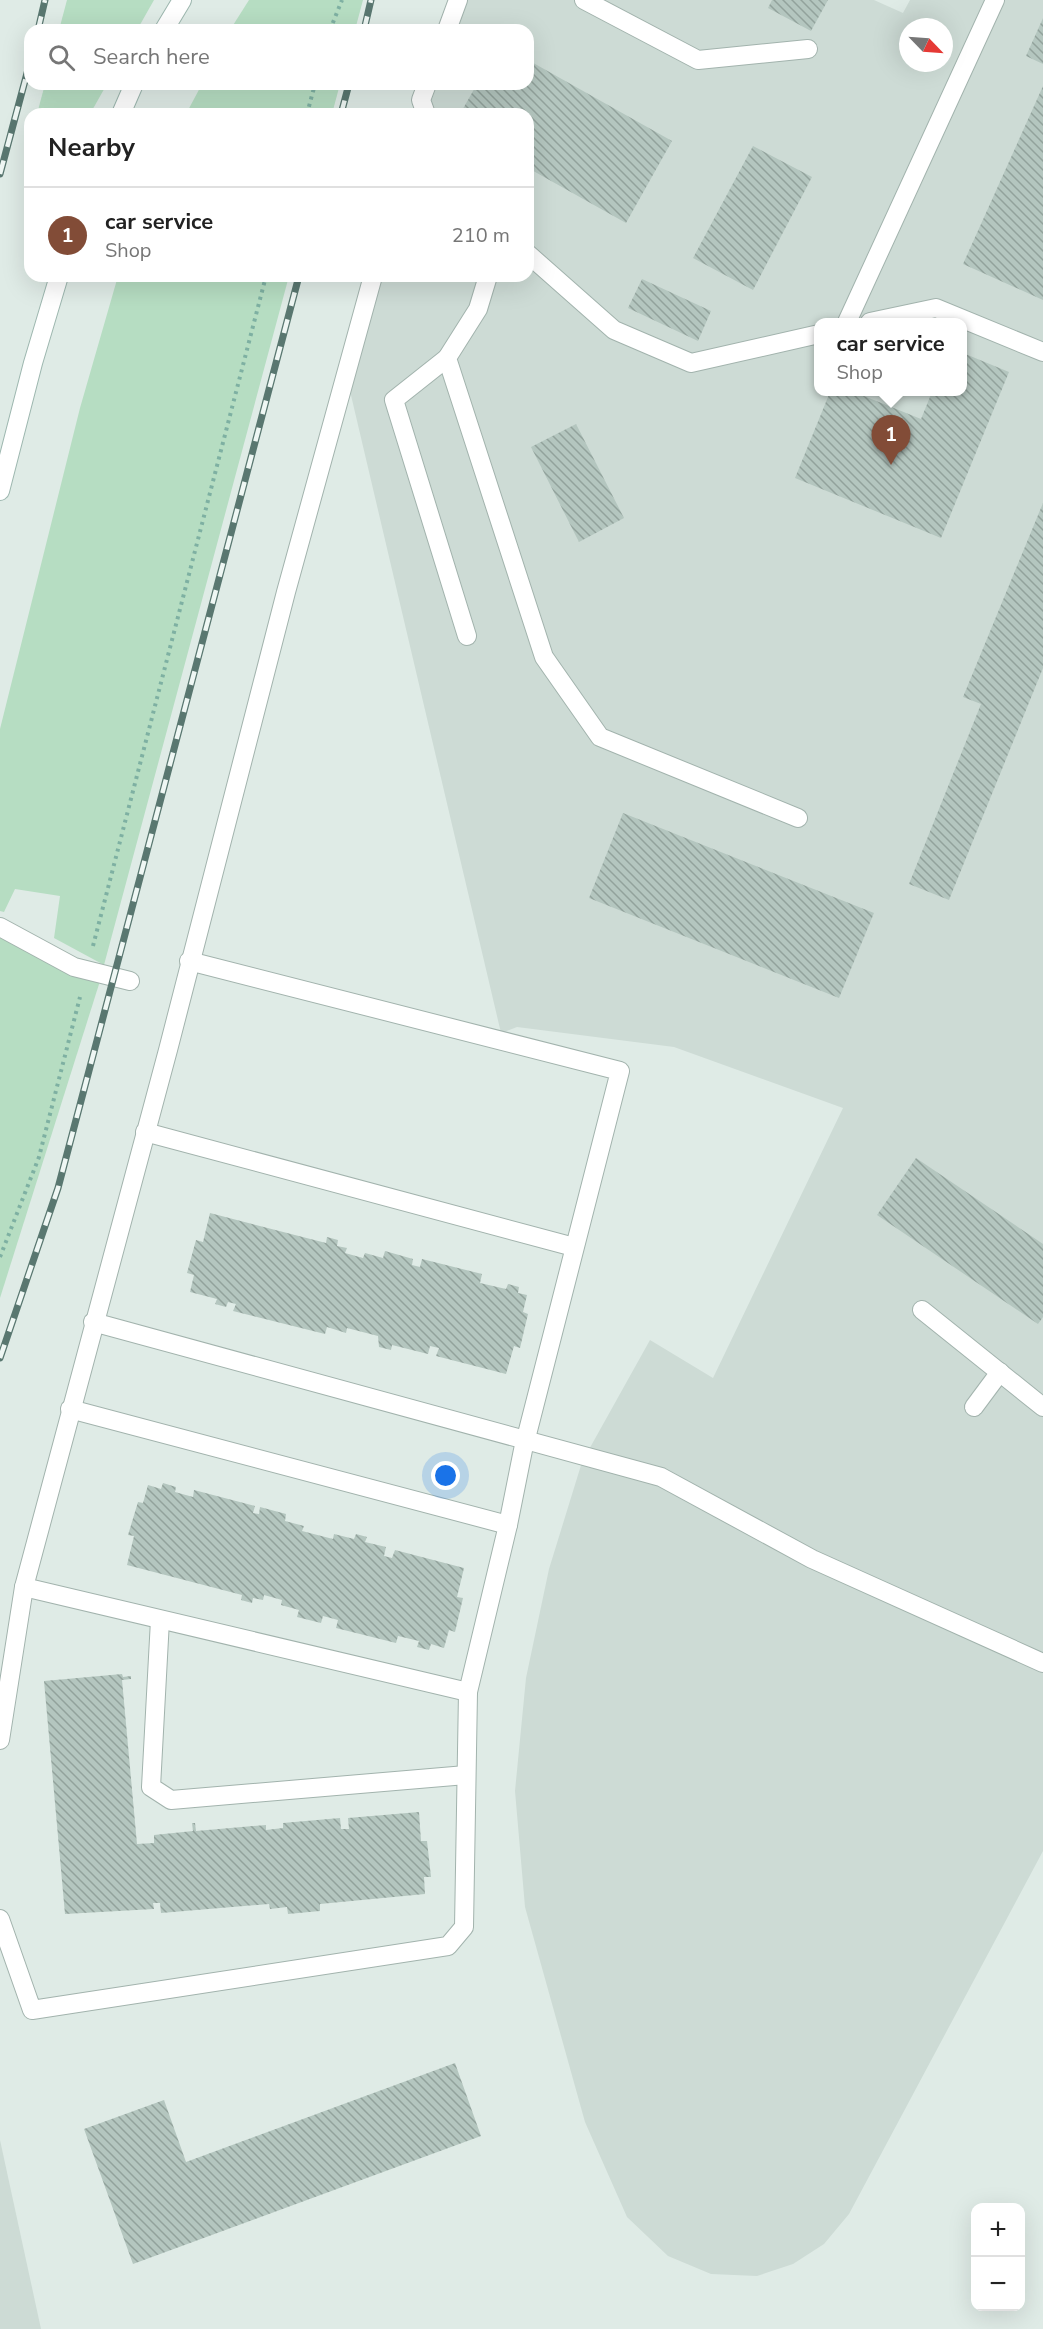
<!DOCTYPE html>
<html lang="en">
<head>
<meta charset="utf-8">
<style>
  :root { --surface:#fff; --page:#f6f6f6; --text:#222; --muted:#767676; --line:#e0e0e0; --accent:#824c37 }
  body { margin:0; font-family:"Nunito Sans",sans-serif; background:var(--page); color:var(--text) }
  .controls { position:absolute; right:18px; bottom:18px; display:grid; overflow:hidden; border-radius:12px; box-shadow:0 6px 24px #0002 }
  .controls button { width:54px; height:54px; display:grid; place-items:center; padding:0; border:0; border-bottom:2px solid var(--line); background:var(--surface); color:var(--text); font:30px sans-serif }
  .compass { position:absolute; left:899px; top:18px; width:54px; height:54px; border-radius:50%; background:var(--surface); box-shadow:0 6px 24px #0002; rotate:115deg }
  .you { position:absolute; left:446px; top:1476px; width:21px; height:21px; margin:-15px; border:4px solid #fff; border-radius:50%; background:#1a73e8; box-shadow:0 0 0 9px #1a73e833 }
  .badge { display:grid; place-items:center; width:39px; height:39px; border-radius:50%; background:var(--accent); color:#fff; font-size:20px; font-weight:700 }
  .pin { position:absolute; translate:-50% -50px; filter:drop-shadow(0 2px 3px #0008) }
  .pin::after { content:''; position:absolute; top:32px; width:21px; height:18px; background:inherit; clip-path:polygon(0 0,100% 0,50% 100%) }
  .popup { position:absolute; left:814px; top:318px; width:153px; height:78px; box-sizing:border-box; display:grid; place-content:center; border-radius:12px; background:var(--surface); filter:drop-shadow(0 2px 4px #0005); font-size:20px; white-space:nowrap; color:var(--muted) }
  .popup b { font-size:22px; color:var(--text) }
  .popup::after { content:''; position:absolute; left:50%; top:100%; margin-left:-12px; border:12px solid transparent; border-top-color:var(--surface) }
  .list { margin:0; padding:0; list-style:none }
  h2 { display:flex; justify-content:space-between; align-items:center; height:78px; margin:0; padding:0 24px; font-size:26px }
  h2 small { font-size:20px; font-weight:400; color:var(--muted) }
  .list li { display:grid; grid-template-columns:39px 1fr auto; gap:18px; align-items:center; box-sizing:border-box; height:96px; padding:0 24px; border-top:2px solid var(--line) }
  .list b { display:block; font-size:22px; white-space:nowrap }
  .list p { margin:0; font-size:20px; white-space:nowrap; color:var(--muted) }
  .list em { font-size:20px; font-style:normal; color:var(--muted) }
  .icon { flex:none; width:33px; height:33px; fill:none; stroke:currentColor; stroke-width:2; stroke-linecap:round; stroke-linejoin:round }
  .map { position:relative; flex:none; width:1043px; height:2329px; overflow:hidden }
  .search { position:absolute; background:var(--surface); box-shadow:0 6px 24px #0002; left:24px; top:24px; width:510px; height:66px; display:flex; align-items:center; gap:15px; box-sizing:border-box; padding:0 21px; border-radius:18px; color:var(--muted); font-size:22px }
  .panel { position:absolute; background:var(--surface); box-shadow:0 6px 24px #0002; left:24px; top:108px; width:510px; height:174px; border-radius:18px }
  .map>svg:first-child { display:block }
  .built { fill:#cddbd5; fill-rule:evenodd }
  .grass { fill:#b6ddc2 }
  .building { fill:url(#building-back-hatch) }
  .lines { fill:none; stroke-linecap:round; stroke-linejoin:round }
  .service-casing { stroke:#a2b3ad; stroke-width:20 }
  .secondary-casing { stroke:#9db7af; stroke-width:20 }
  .path { stroke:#7eb0a2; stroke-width:4; stroke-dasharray:3 4.5; stroke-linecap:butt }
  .service { stroke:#fff; stroke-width:18 }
  .secondary { stroke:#fff; stroke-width:18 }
  .rail-casing { stroke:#597770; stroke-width:7 }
  .rail { stroke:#eff7f4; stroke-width:4.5; stroke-dasharray:14; stroke-linecap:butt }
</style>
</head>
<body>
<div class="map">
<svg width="1043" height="2329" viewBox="0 0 1043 2329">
  <defs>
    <pattern id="building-back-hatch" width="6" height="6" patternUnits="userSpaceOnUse" patternTransform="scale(1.5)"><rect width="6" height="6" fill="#b4c6bf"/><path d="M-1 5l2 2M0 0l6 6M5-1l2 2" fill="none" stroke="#92a29c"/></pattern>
  </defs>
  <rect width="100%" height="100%" fill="#dfebe6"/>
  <g class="built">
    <path d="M467,0h407l29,13 7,-13h133v1851l-194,363 -25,30 -31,20 -36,12 -46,-2 -43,-18 -41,-39 -42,-95 -60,-215 -10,-116 11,-113 23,-109 33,-107 68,-122 63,38 130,-270 -169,-61 -157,-20 -16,6 -151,-642 30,-115h148v-162h-101l10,-30h91v-54h-72zM908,27h36v36h-36zM819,322h144v70h-144z"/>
    <path d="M0,2140l41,189h-41z"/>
  </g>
  <g class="grass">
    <path d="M67,0h87l-17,30h-78z"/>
    <path d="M249,0h114l-8,30h-125z"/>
    <path d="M45,84h62l-17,30h-53z"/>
    <path d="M202,84h138l-8,30h-146z"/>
    <path d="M118,276h171l-185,689 -50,-27 6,-42 -45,-7 -11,23 -4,-1v-182l80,-321z"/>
    <path d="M0,934l100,47 -100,317z"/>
  </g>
  <g class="building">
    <path d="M772,0h56l-17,31 -43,-23z"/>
    <path d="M1043,18v46l-17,-8z"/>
    <path d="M528,60l144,81 -46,82 -98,-55v-54h-68l17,-30h51z"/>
    <path d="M1043,86v214l-80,-36z"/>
    <path d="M753,146l59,31 -59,113 -60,-32z"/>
    <path d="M642,279l69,32 -13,30 -70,-33z"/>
    <path d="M963,353l46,19 -68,166 -146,-60 35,-86h24l67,27 11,-27h31z"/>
    <path d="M576,424l48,94 -45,24 -48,-95z"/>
    <path d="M1043,503v165l-94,232 -40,-16 72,-180 -18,-7z"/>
    <path d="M623,813l251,100 -35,85 -250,-100z"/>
    <path d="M916,1158l127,86v73l-5,7 -161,-109z"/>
    <path d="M210,1213l116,30 1,-6 11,3 -1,6 10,2 -2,5 18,5 2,-5 18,5 2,-7 28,8 -1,6 8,2 2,-8 60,15 -2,9 26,6 2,-5 11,3 -1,6 9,2 -4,17 5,2 -8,34 -6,-2 -8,28 -70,-18 3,-8 -9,-2 -2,8 -36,-9 -1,5 -12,-3 -1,-11 -31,-8 -1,5 -19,-6 -2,7 -92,-23 3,-7 -8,-2 -2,5 -11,-3 2,-5 -27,-7 4,-17 -7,-2 9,-33 7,2z"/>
    <path d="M163,1483l13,4 -1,5 18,5 1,-7 61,16 -2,7 6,1 1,-7 26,7 -1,7 19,5 -2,5 31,8 1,-5 20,5 2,-5 11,3 -2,5 21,5 -2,9 8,2 3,-8 69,18 -7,29 6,1 -8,34 -6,-2 -5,18 -13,-4 -2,6 -12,-3 2,-6 -21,-5 -2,7 -60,-15 2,-8 -15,-4 -2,7 -24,-6 2,-7 -18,-5 1,-5 -18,-5 -1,5 -10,-2 -1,5 -11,-3 1,-5 -115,-30 7,-29 -6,-1 10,-33 5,1 5,-18 13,4z"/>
    <path d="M122,1674l1,3 8,-1v3l-9,1 15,164 17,-1v-8l39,-4 -1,-8h3l1,8 70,-6v5l17,-2v-5l57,-5 1,11h8l-1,-11 71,-6 2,29h6l4,36h-7l1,17 -105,10v7l-32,3 -1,-7 -17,2 -1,-5 -108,9 -1,-10h-7l1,6 -89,5 -21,-233z"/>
    <path d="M455,2063l26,73 -348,128 -49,-135 80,-29 22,62z"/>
  </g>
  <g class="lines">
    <defs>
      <g id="service">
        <path d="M584,0l114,60 110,-11"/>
        <path d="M447,30l11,-30"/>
        <path d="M426,114l-5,-14 6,-16"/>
        <path d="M528,254l86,76 77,33 128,-29"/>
        <path d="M488,276l-10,33 -31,49 97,299 56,80 198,81"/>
        <path d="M847,322l148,-322"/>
        <path d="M870,322l66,-14 107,44"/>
        <path d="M447,358l-53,42 73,236"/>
        <path d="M0,927l74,40 56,14"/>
        <path d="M145,1132l429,115"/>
        <path d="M922,1310l121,97"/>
        <path d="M93,1322l568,155 151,82 231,104"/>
        <path d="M974,1407l26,-35"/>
        <path d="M70,1409l438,116"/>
        <path d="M24,1587l444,105 40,-167 15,-75 97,-379 -431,-110"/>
        <path d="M160,1620l-9,167 20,13 295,-25"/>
        <path d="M0,1740l24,-153 144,-537 118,-458 87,-316"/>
        <path d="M0,1919l32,91 416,-64 16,-19 4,-235"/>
      </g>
      <g id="secondary">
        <path d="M164,30l18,-30"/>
        <path d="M121,114l13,-30"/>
        <path d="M0,491l33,-128 26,-87"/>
      </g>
    </defs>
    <use href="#service" class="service-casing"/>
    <use href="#secondary" class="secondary-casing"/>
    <g class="path">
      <path d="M330,30l12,-30"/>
      <path d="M307,114l8,-30"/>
      <path d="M93,946l173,-670"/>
      <path d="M0,1257l39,-100 41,-160"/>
    </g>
    <use href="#service" class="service"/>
    <use href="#secondary" class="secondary"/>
    <defs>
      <g id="rail">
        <path d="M38,30l7,-30"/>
        <path d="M364,30l7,-30"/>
        <path d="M341,114l8,-30"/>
        <path d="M0,174l30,-112"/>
        <path d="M0,1358l58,-170 241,-912"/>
      </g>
    </defs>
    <use href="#rail" class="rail-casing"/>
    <use href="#rail" class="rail"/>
  </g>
</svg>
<div class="controls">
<button>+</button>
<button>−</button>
</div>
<svg class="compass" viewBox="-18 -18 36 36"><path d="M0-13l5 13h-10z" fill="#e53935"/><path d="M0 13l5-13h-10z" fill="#767676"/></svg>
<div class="you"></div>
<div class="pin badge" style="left:891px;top:465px">1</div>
<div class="popup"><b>car service</b>Shop</div>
<div class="search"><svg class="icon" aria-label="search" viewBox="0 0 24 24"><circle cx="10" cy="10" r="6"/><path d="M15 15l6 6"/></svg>Search here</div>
<section class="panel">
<h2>Nearby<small></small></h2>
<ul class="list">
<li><span class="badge">1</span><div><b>car service</b><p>Shop</p></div><em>210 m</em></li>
</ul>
</section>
</div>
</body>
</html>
